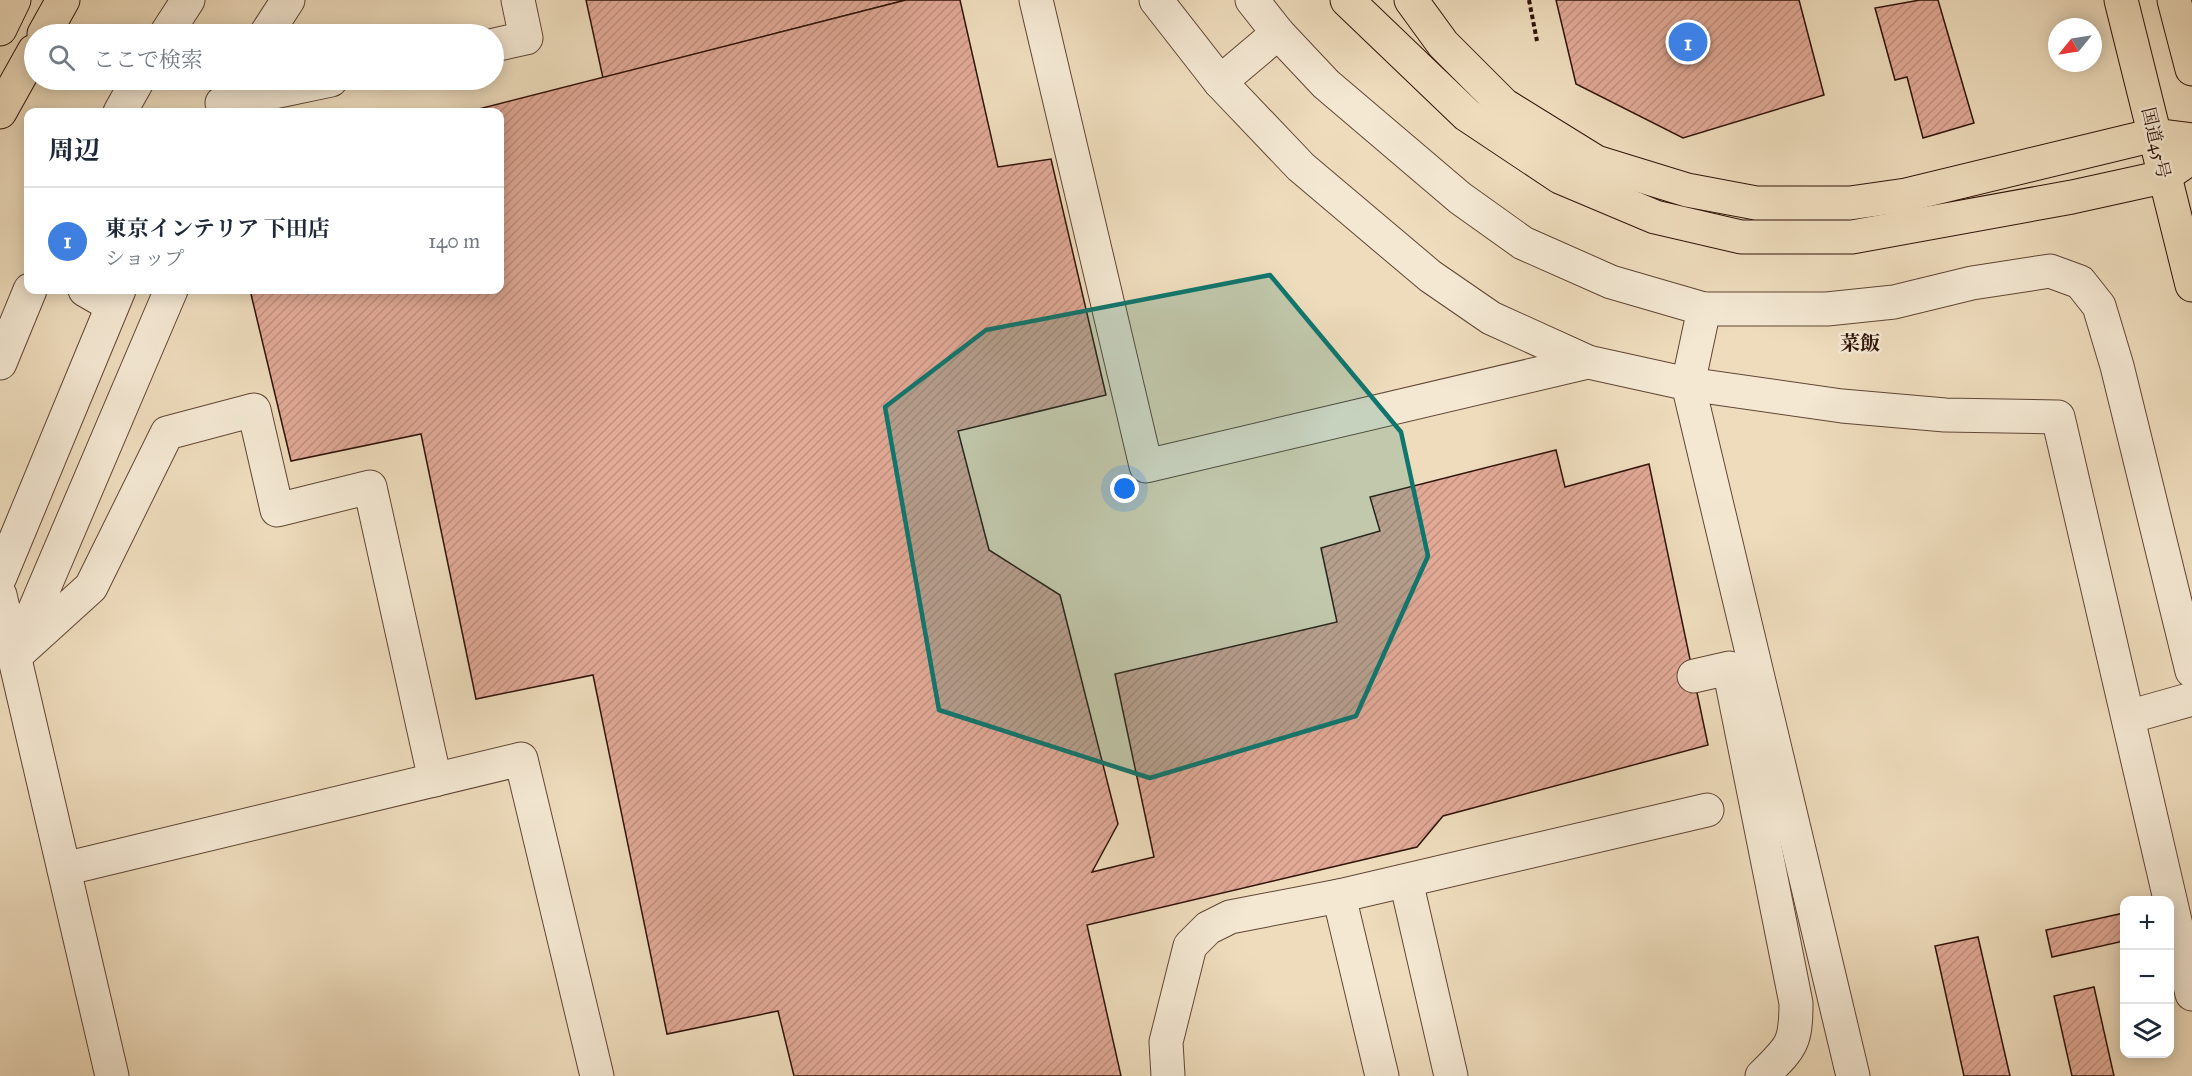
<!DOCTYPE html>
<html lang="ja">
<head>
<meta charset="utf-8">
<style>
  :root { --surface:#fff; --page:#f2f2f3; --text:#1f2937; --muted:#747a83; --line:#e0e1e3; --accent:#0f766e }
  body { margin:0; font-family:"IM FELL Great Primer","Noto Serif JP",serif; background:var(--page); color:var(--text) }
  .controls { position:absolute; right:18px; bottom:18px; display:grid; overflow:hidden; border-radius:12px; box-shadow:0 3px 15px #0003 }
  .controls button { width:54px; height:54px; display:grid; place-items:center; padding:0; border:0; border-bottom:2px solid var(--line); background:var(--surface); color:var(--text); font:30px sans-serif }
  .compass { position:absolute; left:2048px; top:18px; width:54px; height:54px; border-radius:50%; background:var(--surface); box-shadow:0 3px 15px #0003; rotate:240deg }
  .you { position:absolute; left:1125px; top:489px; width:21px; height:21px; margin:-15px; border:4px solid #fff; border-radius:50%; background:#1a73e8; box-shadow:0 0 0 9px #1a73e833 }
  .badge { display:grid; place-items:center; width:39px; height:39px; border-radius:50%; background:var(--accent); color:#fff; font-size:20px; font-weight:700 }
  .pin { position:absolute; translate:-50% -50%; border:3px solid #fff; box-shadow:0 2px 6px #0006 }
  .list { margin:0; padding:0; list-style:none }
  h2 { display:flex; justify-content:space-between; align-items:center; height:78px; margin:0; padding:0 24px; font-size:26px }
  h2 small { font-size:20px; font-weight:400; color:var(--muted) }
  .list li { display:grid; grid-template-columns:39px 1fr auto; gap:18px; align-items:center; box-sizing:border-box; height:108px; padding:0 24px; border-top:2px solid var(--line) }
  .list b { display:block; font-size:22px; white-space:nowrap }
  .list p { margin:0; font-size:20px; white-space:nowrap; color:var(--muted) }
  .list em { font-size:20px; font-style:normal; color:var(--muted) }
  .icon { flex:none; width:33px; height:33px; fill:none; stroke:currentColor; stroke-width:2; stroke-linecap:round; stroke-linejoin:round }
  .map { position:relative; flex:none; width:2192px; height:1076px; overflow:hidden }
  .search { position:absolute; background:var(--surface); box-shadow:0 3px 15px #0003; left:24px; top:24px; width:480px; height:66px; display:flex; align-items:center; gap:15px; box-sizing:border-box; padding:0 21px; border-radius:33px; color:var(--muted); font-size:22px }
  .panel { position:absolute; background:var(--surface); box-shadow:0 3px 15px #0003; left:24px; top:108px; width:480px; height:186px; border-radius:12px }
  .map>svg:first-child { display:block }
  .building { fill:url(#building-hatch); stroke:#301308; stroke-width:1.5 }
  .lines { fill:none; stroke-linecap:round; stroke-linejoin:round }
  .minor-casing { stroke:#604535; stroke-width:35 }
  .highway-casing { stroke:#301308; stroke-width:35 }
  .path { stroke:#301308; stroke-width:4; stroke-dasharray:4.5 3; stroke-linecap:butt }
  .minor { stroke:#f4e8d3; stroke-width:33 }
  .highway { stroke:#eedcbc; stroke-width:33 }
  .marked { fill:#0f766e; fill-opacity:0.2; stroke:#0f766e; stroke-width:4.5; stroke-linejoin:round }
  .labels { text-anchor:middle; stroke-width:5; stroke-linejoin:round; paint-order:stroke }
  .street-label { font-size:18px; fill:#301308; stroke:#f4e8d3 }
  .neighbourhood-label { font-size:20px; font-weight:bold; fill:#301308; stroke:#f4e8d3 }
</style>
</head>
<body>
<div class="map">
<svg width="2192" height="1076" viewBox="0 0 2192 1076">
  <defs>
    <pattern id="building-hatch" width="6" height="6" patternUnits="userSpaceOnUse" patternTransform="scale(1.5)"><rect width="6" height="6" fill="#e1a996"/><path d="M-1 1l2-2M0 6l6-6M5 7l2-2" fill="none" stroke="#c19180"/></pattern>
  </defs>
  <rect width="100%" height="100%" fill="#eedcbc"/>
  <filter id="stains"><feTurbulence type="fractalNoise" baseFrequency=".00333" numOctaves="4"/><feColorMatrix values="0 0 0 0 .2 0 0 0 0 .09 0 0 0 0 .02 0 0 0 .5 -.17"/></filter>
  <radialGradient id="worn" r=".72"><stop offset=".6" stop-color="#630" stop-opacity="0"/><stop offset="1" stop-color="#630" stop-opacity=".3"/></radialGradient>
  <g class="building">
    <path d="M586,0h320l-303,78z"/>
    <path d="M906,0h54l38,167 53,-8 55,236 -148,36 31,119 71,45 58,229 -26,48 62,-15 -39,-183 222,-52 -16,-74 59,-17 -10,-34 186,-47 9,37 84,-23 59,281 -265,71 -26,31 -330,78 34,151h-327l-16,-65 -111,23 -74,-359 -117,24 -55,-265 -130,27 -41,-171h250v-178h-33z"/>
    <path d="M1556,0h243l25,95 -141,43 -107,-54z"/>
    <path d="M1920,0h18l36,123 -51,15 -16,-61 -12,3 -20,-72z"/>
    <path d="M2124,913v28l-72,16 -6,-27z"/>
    <path d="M1978,937l32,139h-46l-29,-130z"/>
    <path d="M2094,987l20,89h-42l-18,-80z"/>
  </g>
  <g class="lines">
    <defs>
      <g id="minor">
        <path d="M1036,0l110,466 442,-104"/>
        <path d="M1156,0l64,82 81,85 129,109 61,42 97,44 100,22 154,22 103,9 113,2 134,577"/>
        <path d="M1252,0l26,33 48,51 134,114 63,45 88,39 93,27h123l67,-7 78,-19 78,-12 30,11 19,24 18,60 75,305"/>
        <path d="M166,34l22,-34"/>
        <path d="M266,34l22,-34"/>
        <path d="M494,45l32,-7 -8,-38"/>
        <path d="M1220,82l58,-49"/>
        <path d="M222,103l109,-23"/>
        <path d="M120,112l18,-32"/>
        <path d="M85,290l26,15"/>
        <path d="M171,290l-156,366 76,-69 76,-154 87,-23 23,100 93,-23 65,293"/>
        <path d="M1704,309l-16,75 165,692"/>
        <path d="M0,363l30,-73"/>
        <path d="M0,577l119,-287"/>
        <path d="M0,595l112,481"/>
        <path d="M1694,676l35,-8 67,335c0,42 -5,44 -34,73"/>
        <path d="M2128,717l64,-18"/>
        <path d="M64,869l457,-110 76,317"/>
        <path d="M1406,881l45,195"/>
        <path d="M1168,1076l-2,-34 24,-96 18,-18 22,-11 109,-21"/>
        <path d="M1382,1076l-43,-180 368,-86"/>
      </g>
      <g id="highway">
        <path d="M1347,0l120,115 93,62 95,40 86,20h111l220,-40 91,-20 29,-20"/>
        <path d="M1411,0l32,44 61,61 92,57 91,28 69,13h94l56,-8 248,-60 38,5"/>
        <path d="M2121,0l71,285"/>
        <path d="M2174,0l18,69"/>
        <path d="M0,29l14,-29"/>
        <path d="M44,34l19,-34"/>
        <path d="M0,112l34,-61"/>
      </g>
    </defs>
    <use href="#minor" class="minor-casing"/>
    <use href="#highway" class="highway-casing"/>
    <path class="path" d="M1529,0l8,41"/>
    <use href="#minor" class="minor"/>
    <use href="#highway" class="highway"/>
  </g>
  <path class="marked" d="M1270,275l131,157 27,124 -72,160 -206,62 -211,-68 -54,-303 101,-77z"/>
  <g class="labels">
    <g class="street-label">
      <text transform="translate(2156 143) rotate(77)" y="6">国道45号</text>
    </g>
    <g class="neighbourhood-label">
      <text x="1860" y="350">菜飯</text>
    </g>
  </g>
  <rect width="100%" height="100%" filter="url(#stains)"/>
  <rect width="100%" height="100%" fill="url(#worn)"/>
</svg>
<div class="controls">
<button>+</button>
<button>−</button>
<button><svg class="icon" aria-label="layers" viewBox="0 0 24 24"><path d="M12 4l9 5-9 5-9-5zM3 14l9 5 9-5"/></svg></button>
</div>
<svg class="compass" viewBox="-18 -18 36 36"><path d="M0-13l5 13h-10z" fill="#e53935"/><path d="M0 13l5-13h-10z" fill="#747a83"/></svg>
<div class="you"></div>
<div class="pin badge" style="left:1688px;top:42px;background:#3f7fe0">1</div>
<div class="search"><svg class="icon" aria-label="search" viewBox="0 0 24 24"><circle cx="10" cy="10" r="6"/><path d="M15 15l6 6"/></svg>ここで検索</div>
<section class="panel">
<h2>周辺<small></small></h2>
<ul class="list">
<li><span class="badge" style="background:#3f7fe0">1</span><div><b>東京インテリア 下田店</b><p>ショップ</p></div><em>140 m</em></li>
</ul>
</section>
</div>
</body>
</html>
